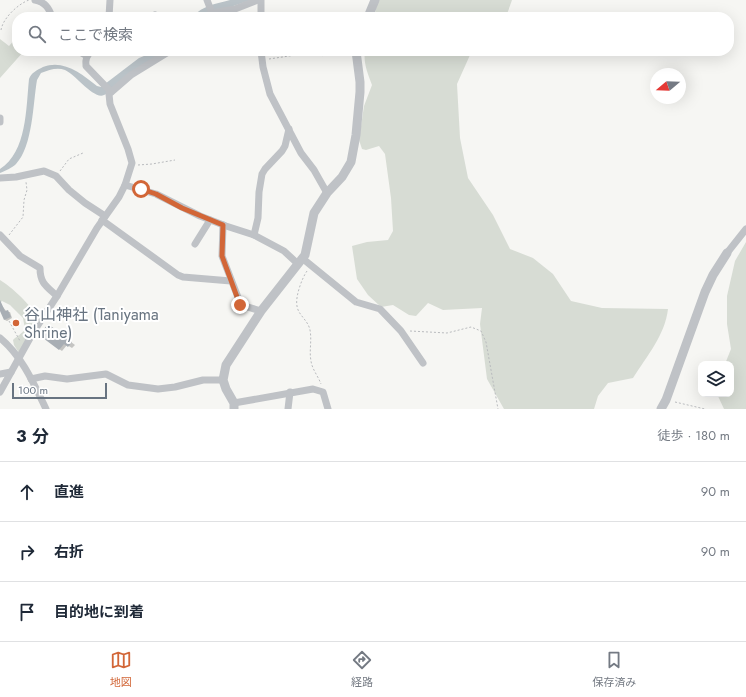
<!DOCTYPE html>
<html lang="ja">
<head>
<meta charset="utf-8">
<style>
  :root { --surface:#fff; --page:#f6f6f7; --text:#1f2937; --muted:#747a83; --line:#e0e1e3; --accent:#d26637 }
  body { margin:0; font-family:Jost,"Noto Sans JP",sans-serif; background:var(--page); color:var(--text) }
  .controls { position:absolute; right:12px; bottom:12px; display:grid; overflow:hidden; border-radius:8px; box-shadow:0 4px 16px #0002 }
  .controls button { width:36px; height:36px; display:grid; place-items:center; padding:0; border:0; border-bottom:1px solid var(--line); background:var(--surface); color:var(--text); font:20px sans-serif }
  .compass { position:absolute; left:650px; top:68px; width:36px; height:36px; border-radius:50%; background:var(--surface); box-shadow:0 4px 16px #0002; rotate:251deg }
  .scale { position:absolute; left:12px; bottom:10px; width:95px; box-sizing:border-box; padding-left:4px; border:2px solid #687481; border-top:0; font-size:11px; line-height:14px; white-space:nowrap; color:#687481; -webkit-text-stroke:3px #fff; paint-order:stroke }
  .stop { position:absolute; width:12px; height:12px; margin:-9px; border:3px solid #d26637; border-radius:50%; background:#fff }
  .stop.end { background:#d26637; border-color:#fff; box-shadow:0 1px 4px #0008 }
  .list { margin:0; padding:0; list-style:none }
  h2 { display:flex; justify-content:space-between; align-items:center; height:52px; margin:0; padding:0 16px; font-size:17px }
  h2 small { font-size:13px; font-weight:400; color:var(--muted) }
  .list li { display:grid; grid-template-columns:26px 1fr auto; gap:12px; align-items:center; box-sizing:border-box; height:60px; padding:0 16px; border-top:1px solid var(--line) }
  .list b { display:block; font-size:15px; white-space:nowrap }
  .list em { font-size:13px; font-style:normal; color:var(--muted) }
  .icon { flex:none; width:22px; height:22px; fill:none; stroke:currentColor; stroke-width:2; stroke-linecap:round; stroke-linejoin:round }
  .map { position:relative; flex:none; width:746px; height:409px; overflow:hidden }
  .search { position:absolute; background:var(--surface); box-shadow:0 4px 16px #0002; left:12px; right:12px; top:12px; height:44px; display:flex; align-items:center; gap:10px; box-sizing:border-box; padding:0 14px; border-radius:16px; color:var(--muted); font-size:15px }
  .sheet { height:232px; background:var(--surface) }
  nav { display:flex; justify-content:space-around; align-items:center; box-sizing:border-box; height:56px; border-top:1px solid var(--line); background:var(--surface); font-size:11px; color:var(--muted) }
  nav a { display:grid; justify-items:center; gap:2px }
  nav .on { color:var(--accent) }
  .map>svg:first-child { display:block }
  .green { fill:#d7dcd4 }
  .water { fill:#bac3c8 }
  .shadow { fill:#0003 }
  .building { fill:#a8aeb4 }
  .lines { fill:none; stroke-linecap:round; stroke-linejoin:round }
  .path { stroke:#b9bbbe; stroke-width:1; stroke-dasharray:2 2; stroke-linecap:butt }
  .minor { stroke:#bfc2c6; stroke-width:7 }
  .tertiary { stroke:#bfc2c6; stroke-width:9 }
  .route { stroke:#d26637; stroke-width:5 }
  .poi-dot { fill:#d26637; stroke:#fff; stroke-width:1.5 }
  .labels { text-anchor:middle; stroke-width:4; stroke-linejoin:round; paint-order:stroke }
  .poi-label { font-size:16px; fill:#687481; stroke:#fff; text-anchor:start }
</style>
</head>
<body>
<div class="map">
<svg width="746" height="409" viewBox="0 0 746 409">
  <rect width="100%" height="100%" fill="#f6f6f3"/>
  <g class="green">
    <path d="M378,0h134l-6,17h-132z"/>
    <path d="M17,37v14h7l-24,27v-39l9,7z"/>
    <path d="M365,51h110l-5,4 -13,29 3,54 8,40 25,37 17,34 23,9 20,16 18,27 31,7 66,1c-3,26 -21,47 -35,69l-25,5 -10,13 -4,13h-90l-17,-30 -7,-55 2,-16 -39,2 -15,-7 -12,13 -7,-1 -16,-10 -12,2 -13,-12 -11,-16 -5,-33 15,-4 21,-2 5,-9 -2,-33 -6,-44 -6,-8 -13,4 -4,-1 -3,-9 5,-34 8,-21c-4,-11 -9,-22 -7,-34z"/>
    <path d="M746,242v167h-22l-7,-15h14v-30h-6l6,-15 -4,-25v-28l8,-35z"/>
    <path d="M0,280c9,5 36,28 36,39 -1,10 -12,25 -17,34l-5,-8 -1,-5c4,-4 9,-6 12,-11l-2,-11 -13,-13 -8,-4 -2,2z"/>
  </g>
  <g class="water">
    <path d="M230,0h21l-50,17h-9c12,-12 23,-13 38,-17z"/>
    <path d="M156,51h9l-54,38c-1,2 -4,5 -7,6 -10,5 -29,-21 -39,-25 -8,-3 -16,0 -24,3l-4,7c-4,23 -4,66 -21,84 -4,4 -11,7 -16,9v-4c27,-17 26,-61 29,-90 2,-6 8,-9 14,-12 20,-8 38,6 54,19l4,1 38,-29z"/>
  </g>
  <g class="shadow">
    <path d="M3,307l4,5h3l2,6 -5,3 -2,-1 -5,-11z"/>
    <path d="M51,327l24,18 -3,3 -5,-3 -5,6 -3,-2z"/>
  </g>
  <g class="building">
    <path d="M0,300l5,11 3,-1 3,7 -7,3 -4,-9z"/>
    <path d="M48,324l24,18 -4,5 -4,-3 -5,6 -20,-15z"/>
  </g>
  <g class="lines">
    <g class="path">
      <path d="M1,30c2,-12 17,-26 28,-30"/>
      <path d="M269,59l40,-6 15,3 2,-5"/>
      <path d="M138,165l14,-1 23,-4"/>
      <path d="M60,171l9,-12 14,-6"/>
      <path d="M9,235l14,-18 1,-17 3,-10 -1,-8"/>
      <path d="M307,271c-5,7 -12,26 -10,35 1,9 11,14 13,24 2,11 -1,21 1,31 1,8 7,15 10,23"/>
      <path d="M9,321l11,20"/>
      <path d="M410,331l37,2 24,-6 10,4 5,11 12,67"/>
      <path d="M675,402l30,7"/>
    </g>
    <g class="minor">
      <path d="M35,0c10,2 14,8 17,17"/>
      <path d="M207,0l5,13"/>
      <path d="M109,17l1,-17"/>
      <path d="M153,17l2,-2"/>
      <path d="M204,17l8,-4 23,-4 23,-9"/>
      <path d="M261,17v-17"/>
      <path d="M78,51l9,5"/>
      <path d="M91,51c-4,5 -6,8 -5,15l25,26"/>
      <path d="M261,51l2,16 7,27 31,59 13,17 13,23"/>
      <path d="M0,118v4"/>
      <path d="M0,178l16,-1 28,-6 12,5 13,14 16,13 20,13"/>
      <path d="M125,185l31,9 44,22 26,10 28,9 30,16 14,13"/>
      <path d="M102,220l76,55 5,2 48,4"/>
      <path d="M223,225l-1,31 19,49 20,6"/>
      <path d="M0,235l20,21 20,12c0,15 6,18 17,28"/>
      <path d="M254,235l4,-17 1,-26 3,-18 3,-5 17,-18 3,-5 4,-17"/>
      <path d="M195,244l15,-24"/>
      <path d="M727,253l19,-24"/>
      <path d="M302,258l54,44 24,7 21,22 22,32"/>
      <path d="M0,338c22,18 34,46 46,71"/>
      <path d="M0,374l11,-2"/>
      <path d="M31,379l14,-3 22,3 39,-5 22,11 30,4 17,-2 28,-7h20"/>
      <path d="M0,392l34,-61 23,-35 40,-68 22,-31 6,-12 7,-22 -4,-14 -18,-45 -1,-10 22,-19 39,-24"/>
      <path d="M234,403l79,-14 10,3 5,17"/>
      <path d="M288,409l2,-17"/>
    </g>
    <g class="tertiary">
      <path d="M368,17l7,-17"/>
      <path d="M234,409v-6l-8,-14 -3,-9 3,-15 35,-54 44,-56 9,-42 13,-20 15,-16 9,-15 5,-27 4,-43v-10l-4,-31"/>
      <path d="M661,409l5,-9 39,-108 8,-17 14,-22"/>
    </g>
  </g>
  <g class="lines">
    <path class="route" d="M141,189l15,5 26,14 41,17 -1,31 18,49"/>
  </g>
  <circle class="poi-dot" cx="16" cy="323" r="4"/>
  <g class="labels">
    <g class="poi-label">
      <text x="24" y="320">谷山神社 (Taniyama<tspan x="24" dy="18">Shrine)</tspan></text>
    </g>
  </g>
</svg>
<div class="controls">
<button><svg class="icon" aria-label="layers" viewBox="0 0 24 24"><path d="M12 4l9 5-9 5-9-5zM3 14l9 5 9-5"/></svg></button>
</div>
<svg class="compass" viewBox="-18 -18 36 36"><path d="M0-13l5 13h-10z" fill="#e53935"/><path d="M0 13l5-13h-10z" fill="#747a83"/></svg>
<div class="scale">100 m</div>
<div class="stop" style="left:141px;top:189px"></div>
<div class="stop end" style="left:240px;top:305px"></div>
<div class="search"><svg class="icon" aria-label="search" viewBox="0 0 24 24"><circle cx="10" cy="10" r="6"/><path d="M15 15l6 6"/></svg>ここで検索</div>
</div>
<section class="sheet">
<h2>3 分<small>徒歩 · 180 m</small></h2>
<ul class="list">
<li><svg class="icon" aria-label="ahead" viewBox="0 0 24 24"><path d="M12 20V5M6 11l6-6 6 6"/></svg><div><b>直進</b></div><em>90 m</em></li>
<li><svg class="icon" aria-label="right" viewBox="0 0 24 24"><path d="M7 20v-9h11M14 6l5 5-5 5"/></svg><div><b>右折</b></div><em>90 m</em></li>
<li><svg class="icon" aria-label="arrive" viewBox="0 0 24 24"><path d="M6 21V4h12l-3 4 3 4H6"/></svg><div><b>目的地に到着</b></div></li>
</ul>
</section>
<nav>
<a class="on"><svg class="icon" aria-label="map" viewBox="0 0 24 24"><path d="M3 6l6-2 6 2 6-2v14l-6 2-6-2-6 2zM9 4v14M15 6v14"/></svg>地図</a>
<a><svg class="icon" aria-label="directions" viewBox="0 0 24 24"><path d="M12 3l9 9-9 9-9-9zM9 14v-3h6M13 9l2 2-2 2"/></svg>経路</a>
<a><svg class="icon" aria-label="saved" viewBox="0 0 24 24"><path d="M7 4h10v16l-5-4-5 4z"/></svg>保存済み</a>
</nav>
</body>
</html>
